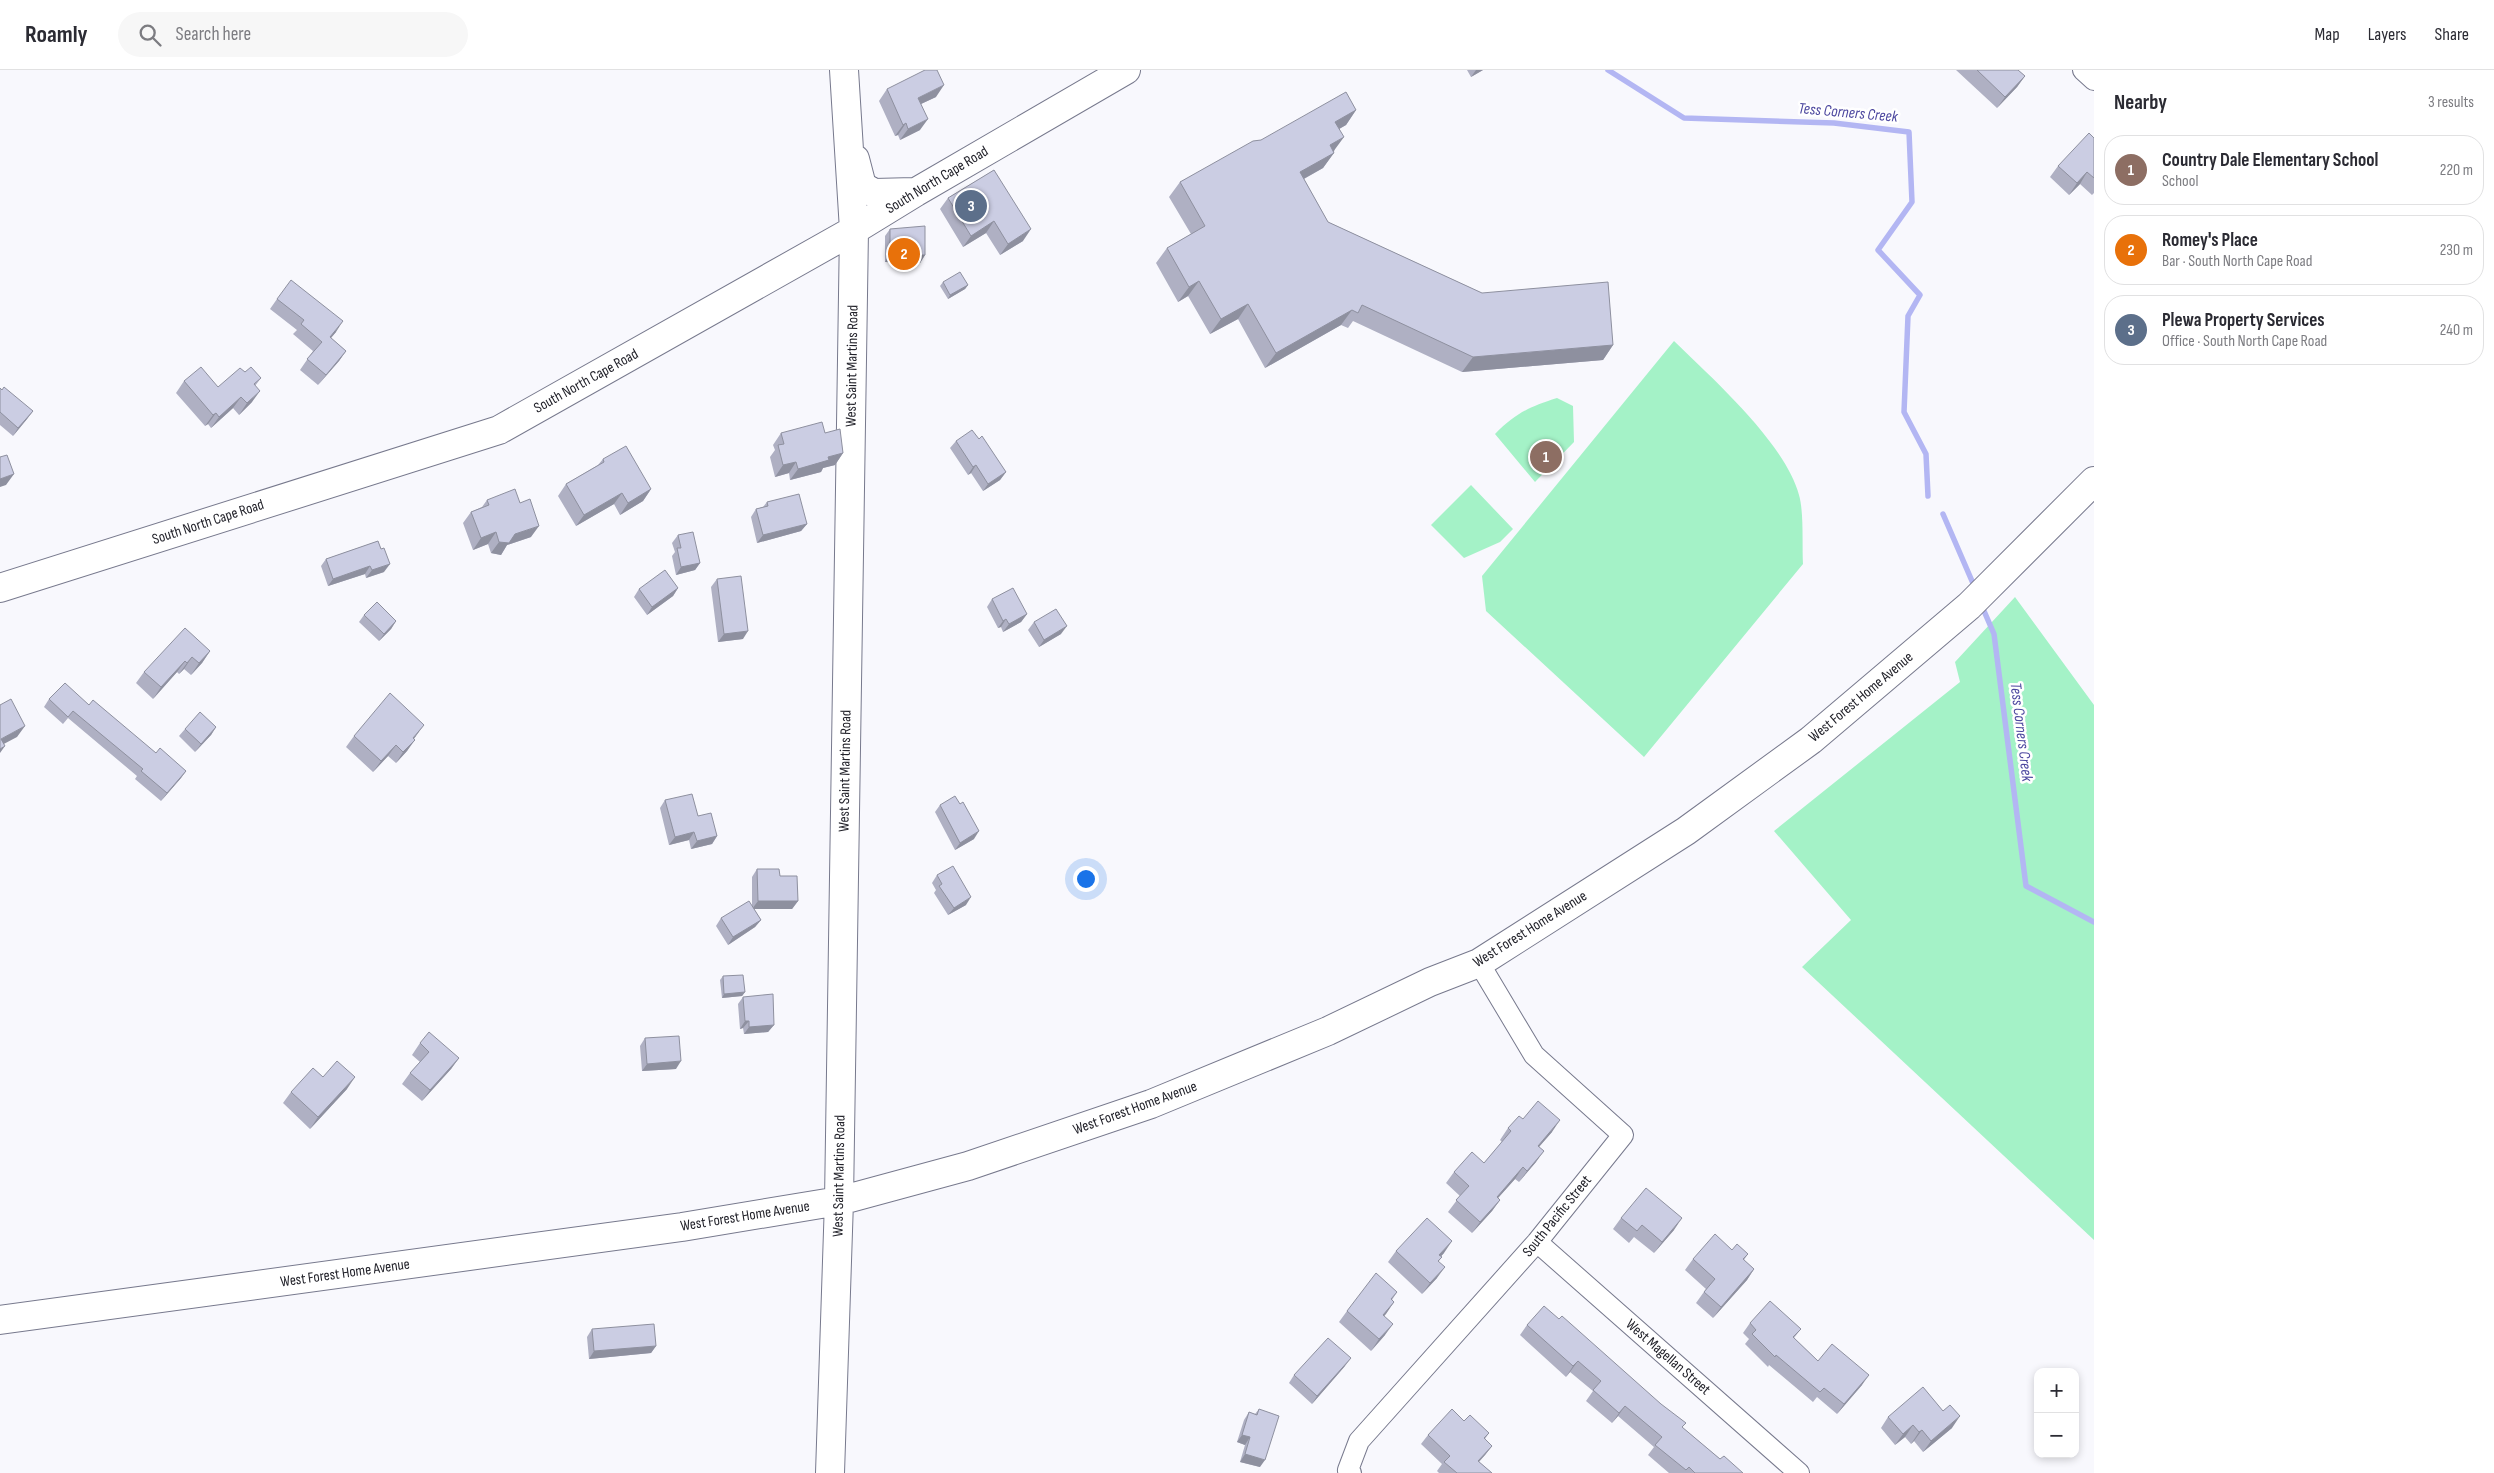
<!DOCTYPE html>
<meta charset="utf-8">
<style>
body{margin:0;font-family:"Sofia Sans Condensed",sans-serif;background:#f7f7f7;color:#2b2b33}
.controls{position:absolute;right:15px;bottom:15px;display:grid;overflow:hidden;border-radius:10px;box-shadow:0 2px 8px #0003}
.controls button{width:45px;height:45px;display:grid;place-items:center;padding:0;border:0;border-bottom:1px solid #e1e1e2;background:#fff;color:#2b2b33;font:25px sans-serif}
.you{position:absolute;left:1085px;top:808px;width:18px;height:18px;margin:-12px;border:4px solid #fff;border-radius:50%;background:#1a73e8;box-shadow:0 0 0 8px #1a73e833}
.badge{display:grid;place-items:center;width:32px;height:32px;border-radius:50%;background:#2563eb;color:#fff;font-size:16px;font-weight:700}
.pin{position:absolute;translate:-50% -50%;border:2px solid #fff;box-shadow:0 1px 5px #0006}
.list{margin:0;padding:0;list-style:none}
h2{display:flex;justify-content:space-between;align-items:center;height:65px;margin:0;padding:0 20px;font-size:21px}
h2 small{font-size:16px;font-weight:400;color:#7c7c81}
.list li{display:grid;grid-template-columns:32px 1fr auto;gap:15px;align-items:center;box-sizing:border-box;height:70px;margin:0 10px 10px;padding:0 10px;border:1px solid #e1e1e2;border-radius:20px}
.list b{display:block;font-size:19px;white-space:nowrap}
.list p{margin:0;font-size:16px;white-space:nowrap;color:#7c7c81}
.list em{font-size:16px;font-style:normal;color:#7c7c81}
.icon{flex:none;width:28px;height:28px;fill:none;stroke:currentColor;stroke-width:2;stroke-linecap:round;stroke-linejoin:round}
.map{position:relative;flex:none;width:2094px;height:1403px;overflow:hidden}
header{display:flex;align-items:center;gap:30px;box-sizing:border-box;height:70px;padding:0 25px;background:#fff;border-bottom:1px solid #e1e1e2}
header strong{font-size:24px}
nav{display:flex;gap:28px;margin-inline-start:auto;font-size:18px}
.search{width:350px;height:45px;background:#f7f7f7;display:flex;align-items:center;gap:12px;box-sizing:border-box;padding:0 18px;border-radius:28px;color:#7c7c81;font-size:19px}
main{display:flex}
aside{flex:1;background:#fff}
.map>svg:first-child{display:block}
.green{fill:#a4f2c7}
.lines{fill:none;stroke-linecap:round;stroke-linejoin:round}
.stream{stroke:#b3b6f3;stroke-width:5.5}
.street-casing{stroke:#77798d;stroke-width:22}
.secondary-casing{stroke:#77798d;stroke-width:30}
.street{stroke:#fff;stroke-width:20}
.secondary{stroke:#fff;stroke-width:28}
.wall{fill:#afb0c3}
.shaded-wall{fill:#8e909f}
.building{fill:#cbcde3;stroke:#8e909f}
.labels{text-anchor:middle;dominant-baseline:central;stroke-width:5;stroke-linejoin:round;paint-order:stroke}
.street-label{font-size:15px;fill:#22222a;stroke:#fff}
.water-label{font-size:16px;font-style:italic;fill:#4c479f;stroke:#fff}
</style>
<header>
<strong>Roamly</strong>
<div class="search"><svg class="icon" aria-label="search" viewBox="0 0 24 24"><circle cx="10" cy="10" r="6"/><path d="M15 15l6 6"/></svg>Search here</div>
<nav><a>Map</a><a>Layers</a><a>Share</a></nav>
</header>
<main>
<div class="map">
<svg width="2094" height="1403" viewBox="0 0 2094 1403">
<rect width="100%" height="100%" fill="#f8f8fd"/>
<path class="green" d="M1674,271C1713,309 1785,373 1799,425C1804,442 1802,475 1803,494L1644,687L1486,541L1482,506Z
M1557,328L1573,336L1574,372L1535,412L1495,364C1516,343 1529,337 1557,328Z
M1471,415L1513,459L1500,472L1464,488L1431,455Z
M2015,527L2094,635V1170L1802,897L1851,850L1774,761L1960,612L1955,592Z"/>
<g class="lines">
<path class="stream" d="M1608,0L1684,48L1834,53L1909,62L1912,132L1878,180L1920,225L1908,246L1904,342L1926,384L1928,426
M1943,444L1975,518
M1981,534L1994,564L2026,816L2094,852"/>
<defs>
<path id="street" d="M2083,0L2094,10
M1537,1172L1799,1403
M1351,1403L1348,1400L1359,1371L1537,1172L1623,1065L1534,985L1479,893"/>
<path id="secondary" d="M855,89L862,116L874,123L914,122
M0,518L499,360L854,160L916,122L1126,0
M0,1250L682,1157L839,1131L968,1096L1151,1034L1328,961L1430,912L1479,893L1686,761L1811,670L1969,536L2094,411
M830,1403L839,1131L854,160L844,0"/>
</defs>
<use href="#street" class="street-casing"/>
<use href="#secondary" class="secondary-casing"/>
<use href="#street" class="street"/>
<use href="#secondary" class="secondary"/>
</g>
<path class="wall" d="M1467,0H1483L1471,7Z
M1956,0H2018L2025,6L2017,17L1997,38Z
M887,19L936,27L921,34L920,60L900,70L898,65L895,66L879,31Z
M1356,40L1346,55L1339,59L1334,82L1323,98L1304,109L1328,152L1482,223L1613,275L1603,290L1462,302L1353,251L1348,258L1341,255L1265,298L1238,249L1210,264L1188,226L1178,232L1156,193L1167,178L1191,164L1169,127L1180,112L1261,70Z
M2094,68V123L2092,125L2080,114L2069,125L2050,107L2058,96Z
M994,100L1023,171L1000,185L986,163L963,177L940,139L948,128Z
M890,159L925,185L920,193L885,192V166Z
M943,212L968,215L965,219L948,229L940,216Z
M277,229L336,262L331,268L346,281L339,291L318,315L300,300L313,281L293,264L297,260L270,239Z
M245,302L261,308L255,316L252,332L239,345L233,338L211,358L208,354L205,356L176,323L184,311L218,317Z
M0,318L33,341L27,349L13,366L0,355Z
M781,363H825L843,383L835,395L823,398L821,402L790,410L789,403L775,407L770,387L775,380L773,375Z
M979,369L1006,402L1000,410L983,421L971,403L968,405L950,378L956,371Z
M603,389L651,419L643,431L620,445L614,434L576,456L558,426L566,414L598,395Z
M487,430L531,467L507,475L501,485L491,483L488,474L473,480L463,453L471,442L482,437Z
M767,432L807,454L801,461L757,473L751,447L756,439L763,437Z
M678,465L700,493L695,500L676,505L672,486L675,482L672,473Z
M378,471L384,502L366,508L365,504L328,516L321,496L326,489Z
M717,509L743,569L718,572L711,517Z
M678,518L673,526L647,545L634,527L639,519Z
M992,529L1027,544L1021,552L1003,562L1001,557L998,558L987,537Z
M364,545L396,551L391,559L379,571L359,552Z
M1034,552L1061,564L1039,577L1028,560Z
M210,581L202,593L191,605L184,599L179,604L177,602L153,629L136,613L144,602Z
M49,629L89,635L156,683L186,701L181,708L161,731L135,709L137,706L68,648L63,654L44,637Z
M216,657L211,665L195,682L179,666L185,659Z
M354,666H416L414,669L407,681L396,693L388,686L373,702L346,677Z
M665,730L698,746L717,766L712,774L691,779L689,770L669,775L660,738Z
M940,735L974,769L955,780L935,742Z
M757,799L780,806L798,831L792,839H754L761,850L755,857L728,875L716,856L721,848L752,836V807Z
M937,805L966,835L948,845L934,823L936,820L932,813Z
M723,906L745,922L742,926L722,928L720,910Z
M743,927L774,955L768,962L744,964L743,958L740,959L738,934Z
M645,968L676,999L642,1001L640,976Z
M420,973L459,988L451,999L422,1031L402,1014L410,1003L420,992L412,985Z
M323,1007L347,1019L310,1059L283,1033L291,1022Z
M1523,1049L1552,1062L1539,1077L1536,1092L1519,1112L1515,1109L1498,1128L1500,1130L1492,1141L1472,1163L1448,1142L1460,1126L1446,1113L1454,1102L1484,1093L1502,1072L1500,1070L1508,1058Z
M1621,1148L1674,1160L1654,1183L1634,1167L1629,1173L1613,1159Z
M1732,1180L1748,1184L1744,1190L1754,1199L1747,1210L1713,1248L1696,1233L1706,1219L1685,1200L1693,1189Z
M1396,1181L1444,1183L1441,1186L1442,1187L1439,1191L1437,1208L1422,1224L1388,1192Z
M1397,1222L1392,1230L1394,1232L1384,1246L1385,1265L1371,1281L1339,1252L1347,1241Z
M1750,1253L1801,1259L1794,1268L1818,1291L1862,1315L1837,1344L1817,1327L1813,1332L1769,1295L1768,1297L1745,1274L1749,1269L1743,1263Z
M1527,1255L1683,1358L1720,1389L1743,1403H1669L1648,1385L1654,1377L1618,1346L1612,1353L1586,1331L1593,1321L1570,1302L1566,1307L1520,1265Z
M592,1259L656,1276L651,1283L589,1289L587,1267Z
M1345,1296L1312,1334L1289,1313L1294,1305Z
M1259,1339L1260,1397L1240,1392L1245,1375L1237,1372L1244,1350L1249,1342L1255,1344Z
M1888,1347L1952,1358L1923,1382L1914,1371L1911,1374L1905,1367L1895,1375L1881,1358Z
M1464,1351L1489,1363L1485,1369L1492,1376L1485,1385L1479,1392L1492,1403H1439L1437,1401L1442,1394L1421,1374L1428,1365Z"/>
<path class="shaded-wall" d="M1476,0H1483L1471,7Z
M2025,6L2017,17L1997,38L2005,27Z
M944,15L936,27L910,39L918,28Z
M1356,40L1346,55L1325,67L1335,52Z
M928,49L920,60L900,70L908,59Z
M906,53L898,65L895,66L903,55Z
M1344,67L1333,82L1330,75Z
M1334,83L1323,98L1289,117L1300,102Z
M2087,102L2080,114L2069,125L2077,113Z
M994,151L986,163L963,177L971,166Z
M1031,159L1023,171L1000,185L1008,174Z
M890,185H925L920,193L885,192Z
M1199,211L1188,226L1178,232L1189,217Z
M968,215L965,219L948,229L950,225Z
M1248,234L1238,249L1210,264L1221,249Z
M1352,240L1341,255L1265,298L1276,283Z
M343,251L336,262L323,277L330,267Z
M1613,275L1603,290L1462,302L1473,287Z
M346,281L339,291L318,315L326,305Z
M260,321L252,332L239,345L247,333Z
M241,327L233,338L211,358L219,347Z
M33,341L27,349L13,366L18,358Z
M216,343L208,354L205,356L213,345Z
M843,383L835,395L823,398L821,402L790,410L798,399L828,387Z
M796,392L789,403L775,407L783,395Z
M976,395L971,403L968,405L973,397Z
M1006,402L1000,410L983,421L988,414Z
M14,404L6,415L0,417V409Z
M651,419L643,431L620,445L628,433Z
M622,423L614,434L576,456L584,445Z
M807,454L801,461L757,473L763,465Z
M539,456L531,467L507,475L501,485L491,483L499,472L515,464Z
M496,462L488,474L473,480L481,468Z
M700,493L695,500L676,505L681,497Z
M390,494L384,502L366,508L372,500Z
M370,496L365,504L328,516L333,509Z
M678,518L673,526L647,545L652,537Z
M1027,544L1021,552L1003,562L1009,554Z
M1006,549L1001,557L998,558L1003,551Z
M396,551L391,559L379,571L384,564Z
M1067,556L1061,564L1039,577L1044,570Z
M748,561L743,569L718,572L724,564Z
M210,581L202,593L191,605L199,593Z
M192,587L184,599L179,604L187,593Z
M185,591L177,602L153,629L161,617Z
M424,655L416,666L405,679L413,668Z
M25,656L17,667L0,676L1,669Z
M216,657L211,665L195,682L201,674Z
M415,670L407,681L396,693L403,682Z
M396,675L388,686L373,702L381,691Z
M5,676L0,683V679Z
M186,701L181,708L161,731L167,723Z
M979,761L974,769L955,780L960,773Z
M694,762L689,770L669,775L675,767Z
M717,766L712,774L691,779L697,771Z
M971,827L966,835L948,845L954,838Z
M758,831H798L792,839H752Z
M761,850L755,857L728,875L733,867Z
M745,922L742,926L722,928L724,924Z
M745,951H749L743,958L740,959Z
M774,955L768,962L744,964L749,957Z
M459,988L451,999L422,1031L430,1020Z
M681,991L676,999L642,1001L647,994Z
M355,1007L347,1019L310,1059L318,1047Z
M1560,1050L1552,1062L1530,1087L1538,1076Z
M1544,1081L1536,1092L1519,1112L1527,1101Z
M1523,1097L1515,1109L1489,1138L1497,1127Z
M1500,1130L1492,1141L1472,1163L1480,1152Z
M1682,1148L1674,1160L1654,1183L1662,1172Z
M1452,1171L1444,1183L1432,1196L1439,1185Z
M1445,1197L1437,1208L1422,1224L1430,1213Z
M1754,1199L1747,1210L1713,1248L1721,1237Z
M1394,1232L1386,1244L1375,1256L1383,1245Z
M1393,1254L1385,1265L1371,1281L1379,1269Z
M656,1276L651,1283L589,1289L594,1281Z
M1351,1288L1345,1296L1312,1334L1317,1326Z
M1578,1291L1570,1302L1566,1307L1573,1296Z
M1869,1305L1862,1315L1837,1344L1844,1334Z
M1625,1336L1618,1346L1612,1353L1619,1343Z
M1960,1346L1952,1358L1923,1382L1931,1371Z
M1913,1355L1905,1367L1895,1375L1903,1364Z
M1922,1360L1914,1371L1911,1374L1919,1362Z
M1242,1365L1250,1367L1245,1375L1237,1372Z
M1492,1376L1485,1385L1471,1400L1478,1391Z
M1245,1384L1265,1390L1260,1397L1240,1392Z"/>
<path class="building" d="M925,0H937L944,15L918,28L928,49L908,59L906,53L903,55L887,19Z
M1977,0H2018L2025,6L2005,27Z
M1346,22L1356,40L1335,52L1344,67L1330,75L1334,83L1300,102L1328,152L1482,223L1608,212L1613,275L1473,287L1362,235L1358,243L1352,240L1276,283L1248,234L1221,249L1199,211L1189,217L1167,178L1205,156L1180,112L1253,71L1261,70Z
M2089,63L2094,68V108L2087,102L2077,113L2058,96Z
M994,100L1031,159L1008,174L994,151L971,166L948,128Z
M925,156V185H890V159Z
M960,202L968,215L950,225L943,212Z
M291,210L343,251L330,267L346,281L326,305L307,289L322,272L301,254L304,250L277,229Z
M201,297L218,317L240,298L245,302L251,297L261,308L254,314L260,321L247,333L241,327L219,347L216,343L213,345L184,311Z
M4,317L33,341L18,358L0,342V318L2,320Z
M822,352L825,363L840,359L843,383L828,387L829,390L798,399L796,392L783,395L778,375L784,374L781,363Z
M972,360L979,369L982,366L1006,402L988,414L976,395L973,397L956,371Z
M626,376L651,419L628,433L622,423L584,445L566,414L604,392L603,389Z
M7,385L14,404L0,409V387Z
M515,419L520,433L530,429L539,456L515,464L509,473L499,472L496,462L481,468L471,442L489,435L487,430Z
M799,424L807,454L763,465L756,439L768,436L767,432Z
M693,462L700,493L681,497L677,478H681L678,465Z
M378,471L381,479L384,478L390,494L372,500L370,496L333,509L326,489Z
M665,500L678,518L652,537L639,519Z
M741,506L748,561L724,564L717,509Z
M1013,518L1027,544L1009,554L1006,549L1003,551L992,529Z
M377,532L396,551L384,564L364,545Z
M1056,539L1067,556L1044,570L1034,552Z
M185,558L210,581L199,593L192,587L187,593L185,591L161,617L144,602Z
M65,613L89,635L93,630L156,683L160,678L186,701L167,723L141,701L143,699L73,641L68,647L49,629Z
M390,623L424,655L413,668L415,670L403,682L396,675L381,691L354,666Z
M11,629L25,656L1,669L5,676L0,679V635Z
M200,642L216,657L201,674L185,659Z
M692,724L698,746L711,743L717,766L697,771L694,762L675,767L665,730Z
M955,726L960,734L963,732L979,761L960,773L940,735Z
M953,796L971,827L954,838L939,816L942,814L937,805Z
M757,799H779L780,806H797L798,831H758Z
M749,831L761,850L733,867L721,848Z
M743,905L745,922L724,924L723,906Z
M773,924L774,955L749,957V951H745L743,927Z
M429,962L459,988L430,1020L410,1003L429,982L420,973Z
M679,966L681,991L647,994L645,968Z
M337,991L355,1007L318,1047L291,1022L313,998L323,1007Z
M1538,1031L1560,1050L1538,1076L1544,1081L1527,1101L1523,1097L1497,1127L1500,1130L1480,1152L1456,1130L1469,1116L1454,1102L1472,1082L1484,1093L1511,1061L1508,1058L1519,1046L1523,1049Z
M1646,1118L1682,1148L1662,1172L1642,1155L1637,1161L1621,1148Z
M1427,1148L1452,1171L1439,1185L1442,1187L1438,1191L1445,1197L1430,1213L1396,1181Z
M1715,1164L1732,1180L1737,1174L1748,1184L1743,1189L1754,1199L1721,1237L1704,1222L1715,1209L1693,1189Z
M1376,1203L1397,1222L1391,1229L1394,1232L1383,1245L1393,1254L1379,1269L1347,1241Z
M1770,1231L1801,1259L1793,1267L1818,1291L1832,1274L1869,1305L1844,1334L1824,1318L1820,1322L1776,1285L1775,1287L1752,1264L1756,1260L1750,1253Z
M1544,1236L1559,1249L1562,1246L1661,1334L1686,1353L1682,1357L1720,1389L1724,1386L1743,1403H1695L1689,1397L1686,1400L1655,1375L1662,1367L1625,1336L1619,1343L1593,1320L1601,1311L1578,1291L1573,1296L1527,1255Z
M654,1254L656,1276L594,1281L592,1259Z
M1328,1268L1351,1288L1317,1326L1294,1305Z
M1923,1317L1943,1341L1950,1335L1960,1346L1931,1371L1922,1360L1919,1362L1913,1355L1903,1364L1888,1347Z
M1259,1339L1279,1346L1265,1390L1245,1384L1250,1367L1242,1365L1249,1342L1257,1345Z
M1452,1339L1464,1351L1470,1345L1489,1363L1484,1368L1492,1376L1478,1391L1492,1403H1457L1444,1392L1450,1386L1428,1365Z"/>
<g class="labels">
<g class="street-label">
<text transform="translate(937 110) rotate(-31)">South North Cape Road</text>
<text transform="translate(852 296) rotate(-89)">West Saint Martins Road</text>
<text transform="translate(586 311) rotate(-29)">South North Cape Road</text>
<text transform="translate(208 452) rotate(-18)">South North Cape Road</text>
<text transform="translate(1861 627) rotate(-40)">West Forest Home Avenue</text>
<text transform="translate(845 701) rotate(-89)">West Saint Martins Road</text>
<text transform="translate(1530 859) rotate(-32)">West Forest Home Avenue</text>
<text transform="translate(1135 1038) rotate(-20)">West Forest Home Avenue</text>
<text transform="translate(839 1106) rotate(-89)">West Saint Martins Road</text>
<text transform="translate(745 1146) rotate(-9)">West Forest Home Avenue</text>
<text transform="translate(1557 1146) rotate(-51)">South Pacific Street</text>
<text transform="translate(345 1203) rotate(-8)">West Forest Home Avenue</text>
<text transform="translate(1668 1287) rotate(41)">West Magellan Street</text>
</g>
<g class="water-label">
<text transform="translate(1848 43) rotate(5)">Tess Corners Creek</text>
<text transform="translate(2021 662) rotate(83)">Tess Corners Creek</text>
</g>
</g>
</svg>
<div class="controls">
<button>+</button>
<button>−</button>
</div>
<div class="you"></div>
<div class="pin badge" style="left:1546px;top:387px;background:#8d6e63">1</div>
<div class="pin badge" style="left:904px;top:184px;background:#e8710a">2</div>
<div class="pin badge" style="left:971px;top:136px;background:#5c6f8a">3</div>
</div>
<aside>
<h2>Nearby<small>3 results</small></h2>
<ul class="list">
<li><span class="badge" style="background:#8d6e63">1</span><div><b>Country Dale Elementary School</b><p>School</p></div><em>220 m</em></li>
<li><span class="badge" style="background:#e8710a">2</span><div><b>Romey's Place</b><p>Bar · South North Cape Road</p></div><em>230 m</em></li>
<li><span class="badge" style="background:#5c6f8a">3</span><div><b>Plewa Property Services</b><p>Office · South North Cape Road</p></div><em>240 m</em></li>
</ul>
</aside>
</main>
